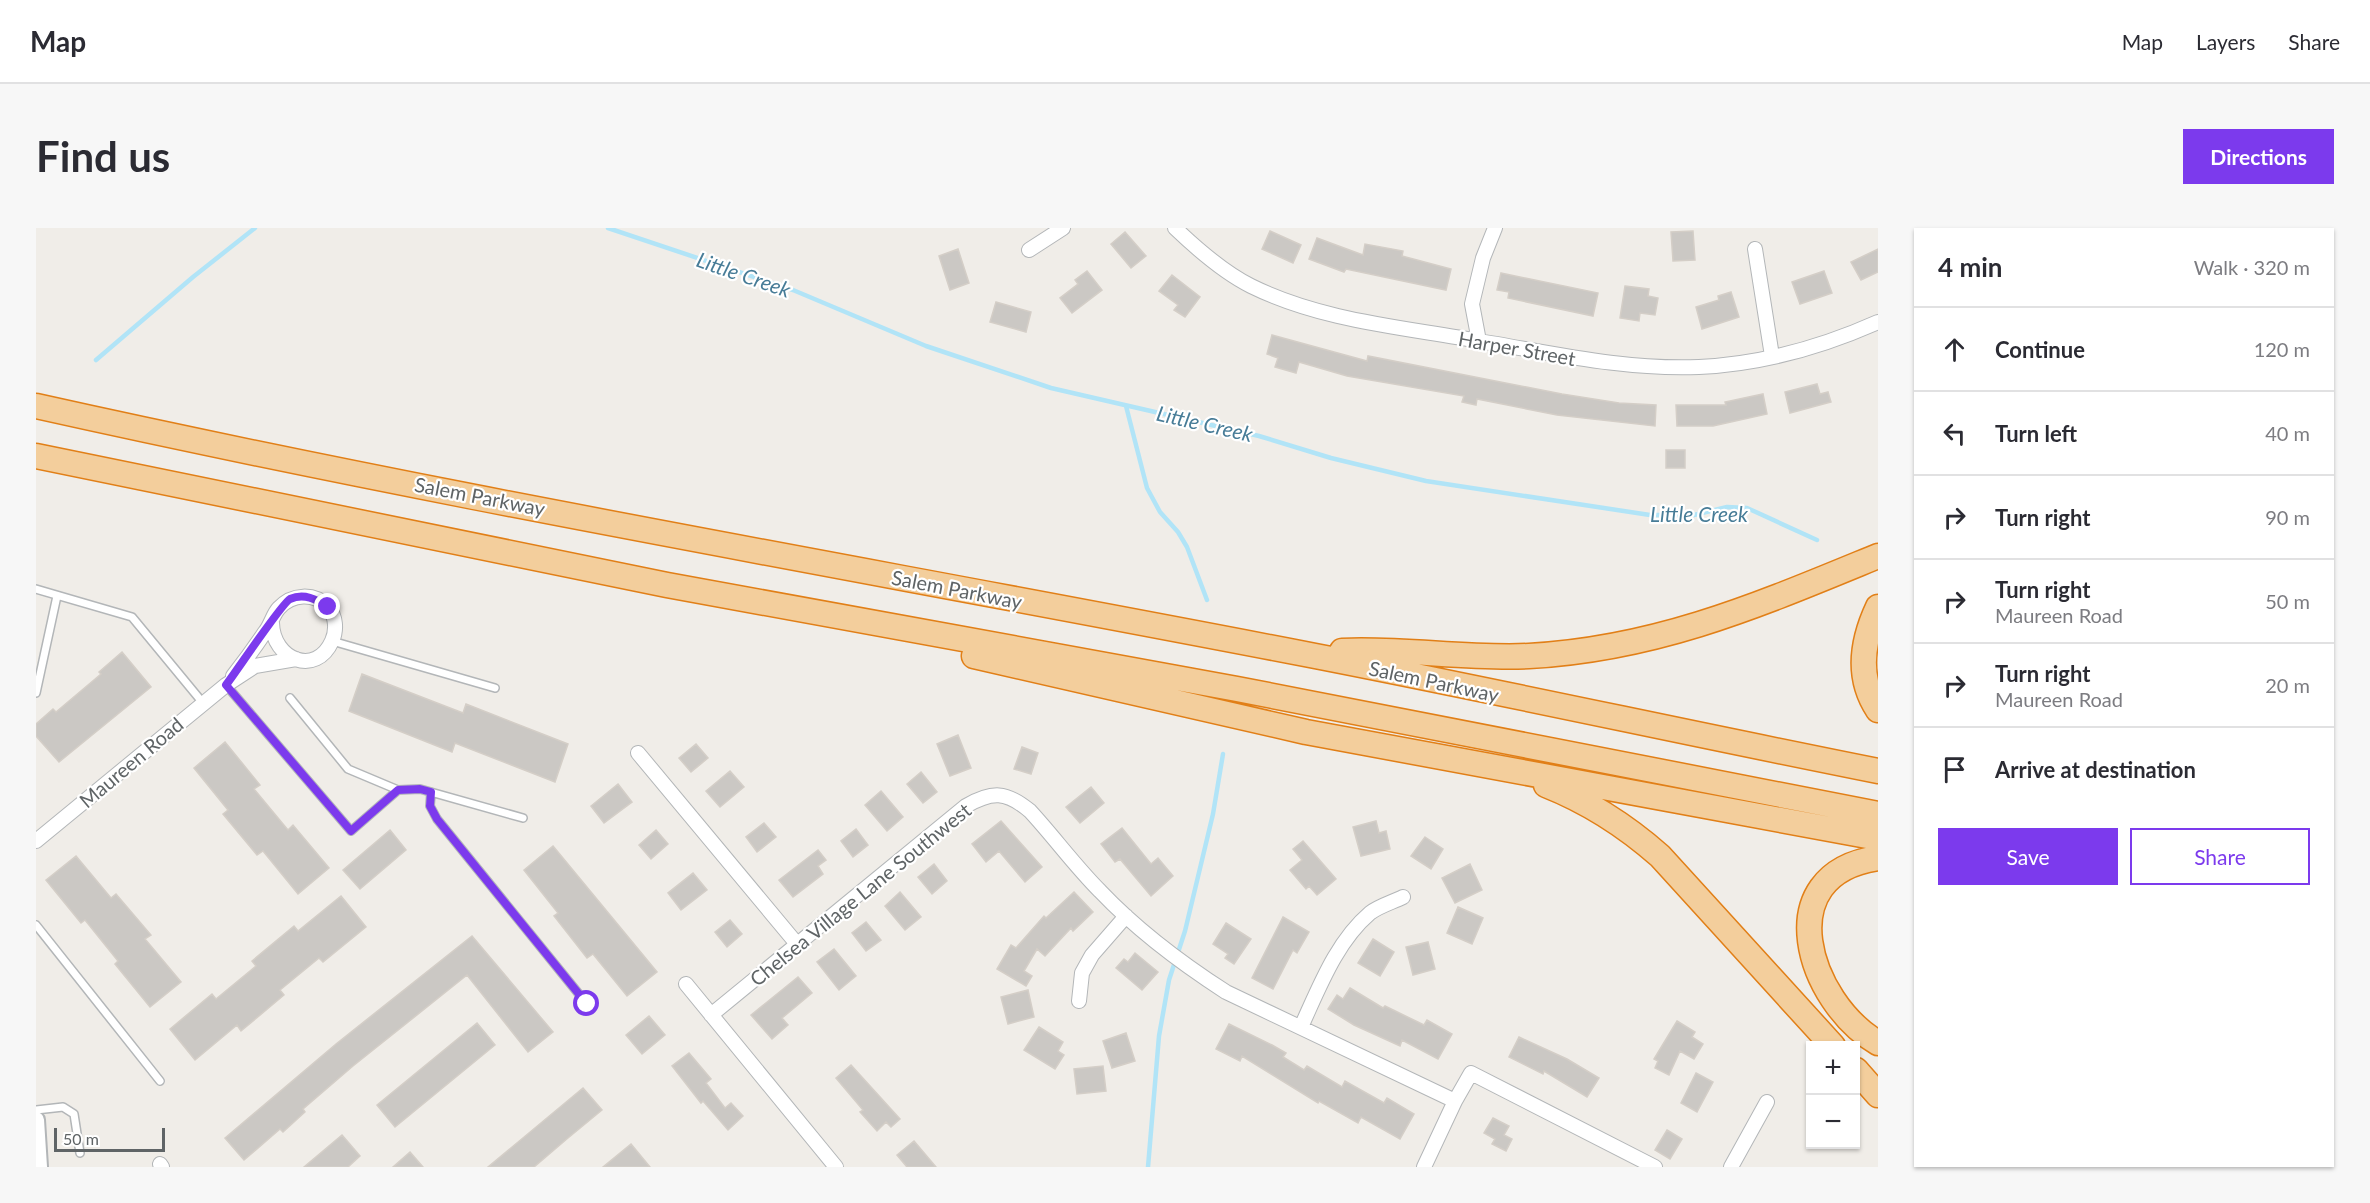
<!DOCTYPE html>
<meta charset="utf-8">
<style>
body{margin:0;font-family:Lato,sans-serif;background:#f7f7f7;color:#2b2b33}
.controls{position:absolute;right:18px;bottom:18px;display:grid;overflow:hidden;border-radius:0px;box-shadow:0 2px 4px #0004}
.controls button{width:54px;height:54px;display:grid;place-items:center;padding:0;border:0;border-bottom:2px solid #e1e1e2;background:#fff;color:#2b2b33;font:30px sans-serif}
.scale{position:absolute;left:18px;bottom:15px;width:111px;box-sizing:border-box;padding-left:6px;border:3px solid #5f6466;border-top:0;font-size:16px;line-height:21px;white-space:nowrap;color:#5f6466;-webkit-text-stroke:4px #fff;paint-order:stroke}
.stop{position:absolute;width:18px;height:18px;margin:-14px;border:4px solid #7c3aed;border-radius:50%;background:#fff}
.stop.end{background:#7c3aed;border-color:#fff;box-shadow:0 2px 6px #0008}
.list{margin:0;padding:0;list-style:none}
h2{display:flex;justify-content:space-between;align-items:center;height:78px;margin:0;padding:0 24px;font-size:26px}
h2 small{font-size:20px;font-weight:400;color:#7c7c81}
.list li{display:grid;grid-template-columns:39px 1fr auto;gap:18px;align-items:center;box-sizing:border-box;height:84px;padding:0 24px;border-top:2px solid #e1e1e2}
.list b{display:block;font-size:22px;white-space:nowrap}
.list p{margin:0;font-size:20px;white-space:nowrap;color:#7c7c81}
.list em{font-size:20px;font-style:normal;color:#7c7c81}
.actions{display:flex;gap:12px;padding:18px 24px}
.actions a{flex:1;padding:14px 0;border:2px solid #7c3aed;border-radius:0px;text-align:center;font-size:21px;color:#7c3aed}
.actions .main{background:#7c3aed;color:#fff}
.icon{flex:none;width:33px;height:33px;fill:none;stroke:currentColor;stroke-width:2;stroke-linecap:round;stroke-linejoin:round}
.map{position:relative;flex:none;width:1842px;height:939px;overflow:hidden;border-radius:0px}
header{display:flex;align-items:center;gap:36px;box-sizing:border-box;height:84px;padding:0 30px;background:#fff;border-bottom:2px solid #e1e1e2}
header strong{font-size:28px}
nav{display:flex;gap:33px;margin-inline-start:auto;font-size:21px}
.intro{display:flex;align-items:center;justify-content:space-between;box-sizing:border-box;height:144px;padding:0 36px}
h1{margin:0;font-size:42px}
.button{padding:15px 27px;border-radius:0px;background:#7c3aed;color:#fff;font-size:21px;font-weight:700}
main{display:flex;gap:36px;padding:0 36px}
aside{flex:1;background:#fff;border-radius:0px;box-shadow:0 2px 4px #0004}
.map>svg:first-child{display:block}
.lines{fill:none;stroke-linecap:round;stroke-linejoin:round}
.stream{stroke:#b1e4f7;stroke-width:4.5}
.building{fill:#cbc8c4;stroke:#d4cec7;stroke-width:1.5}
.service-casing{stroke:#b3b6b8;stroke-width:10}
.minor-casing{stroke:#b3b6b8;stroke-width:16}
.tertiary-casing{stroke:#b3b6b8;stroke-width:20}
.motorway-casing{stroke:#e17f17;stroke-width:27}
.service{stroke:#fff;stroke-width:7}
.minor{stroke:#fff;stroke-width:14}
.tertiary{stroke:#fff;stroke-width:16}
.motorway{stroke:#f3ce9c;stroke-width:24}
.route{stroke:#7c3aed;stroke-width:8}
.labels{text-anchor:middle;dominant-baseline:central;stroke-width:4.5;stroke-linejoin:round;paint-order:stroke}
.street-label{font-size:20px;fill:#5f6466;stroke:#fff}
.water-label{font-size:21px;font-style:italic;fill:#477c97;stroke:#fff}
</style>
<header>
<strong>Map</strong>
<nav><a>Map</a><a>Layers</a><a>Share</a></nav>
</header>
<div class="intro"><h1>Find us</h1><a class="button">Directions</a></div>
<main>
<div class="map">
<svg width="1842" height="939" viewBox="0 0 1842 939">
<rect width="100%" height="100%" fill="#f0ede8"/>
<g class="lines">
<path class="stream" d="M572,0L757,62L890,118L1015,160L1223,208L1295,230L1390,253L1614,287H1658L1691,279L1711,280L1781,312
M60,132L157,49L219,0
M1090,178L1111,260L1124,284L1142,304L1151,319L1171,372
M1112,939L1123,808L1133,752L1149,703L1177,586L1187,526"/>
</g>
<path class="building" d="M1234,3L1265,17L1257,35L1226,21Z
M1657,3L1659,32L1637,33L1635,4Z
M1089,4L1110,28L1095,40L1075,16Z
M1281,10L1327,27L1329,16L1367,23L1366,28L1415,41L1410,62L1310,41L1308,44L1273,31Z
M922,21L933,55L914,62L903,28Z
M1842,21V44L1825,52L1815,34Z
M1051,43L1066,62L1036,85L1024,70L1042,56L1039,52Z
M1788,43L1796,65L1764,76L1756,54Z
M1465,45L1562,65L1557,88L1472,70L1473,64L1461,62Z
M1136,47L1164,69L1149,89L1138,82L1142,77L1123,63Z
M1589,58L1613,61L1612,68L1622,70L1619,87L1604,85L1603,93L1584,90Z
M1695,64L1703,89L1666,101L1660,79L1683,72L1682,68Z
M960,74L995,84L990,104L954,94Z
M1236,107L1331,133L1332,128L1526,166L1583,175L1620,177L1619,198L1521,187L1441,171L1440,177L1426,174L1428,168L1311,148L1263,134L1260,145L1239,139L1242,130L1231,126Z
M1781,156L1784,166L1792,164L1795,174L1754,185L1749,164Z
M1727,166L1731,186L1677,198H1641L1640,177H1690L1689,174Z
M1630,222H1649V240H1630Z
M86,424L115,459L23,534L0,508V496L17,481L20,484L65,446L63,444Z
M326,446L427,485L430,476L532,516L519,554L419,515L416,524L313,483Z
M922,507L935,540L914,548L901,516Z
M189,514L224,557L218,561L252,602L257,597L293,640L262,666L227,623L221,627L187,586L192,582L158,540Z
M660,516L672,530L655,544L643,530Z
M986,519L1002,525L995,546L978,541Z
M694,543L708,559L684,579L670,563Z
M885,544L901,564L887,575L871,556Z
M582,556L596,574L568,595L555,578Z
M1055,559L1068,575L1044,595L1030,579Z
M845,563L867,589L851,603L829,577Z
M965,593L1006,639L989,654L963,623L950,634L936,616Z
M1340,593L1343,605L1350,603L1354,621L1325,628L1317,599Z
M728,595L740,609L721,624L710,609Z
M1086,600L1115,636L1122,630L1137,648L1115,668L1084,631L1079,634L1065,616Z
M820,601L832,617L817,629L805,613Z
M354,602L370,622L324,661L307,642Z
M620,602L632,616L615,631L603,617Z
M1389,609L1407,621L1395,641L1375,628Z
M1267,613L1300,651L1281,667L1273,658L1270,661L1254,642L1266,632L1257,621Z
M517,618L621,744L591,768L557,726L551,730L518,688L522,685L488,642Z
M782,622L790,632L782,638L787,646L757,669L743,652Z
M40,628L75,670L80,666L115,707L109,711L145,754L114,779L79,736L82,733L49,692L45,695L10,652Z
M898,636L911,653L896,666L882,649Z
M1434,636L1446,662L1419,675L1406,650Z
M657,645L671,662L645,682L632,665Z
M864,664L885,689L869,702L849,678Z
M1038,664L1057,684L1037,703L1035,700L1009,728L1001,721L988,743L996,748L990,758L961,741L975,717L980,720L1008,688L1010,690Z
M305,668L330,699L287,734L283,730L244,762L248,767L205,803L201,797L159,832L134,801L176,766L180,771L220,738L216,733L258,698L262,703Z
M1422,679L1447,690L1436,716L1411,705Z
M1247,689L1273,704L1261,725L1257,722L1237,761L1216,750Z
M694,692L706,706L691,719L679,704Z
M830,694L845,712L830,723L816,705Z
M1190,695L1215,711L1198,736L1189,730L1192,726L1177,716Z
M436,708L517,804L492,824L431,747L317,838L267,881L269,884L247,904L244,901L208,932L189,910L300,816Z
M1337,711L1358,724L1344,748L1322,735Z
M1392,714L1399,741L1377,747L1370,719Z
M798,721L820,748L803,762L781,734Z
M1099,725L1122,744L1106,762L1080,740L1088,731L1092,734Z
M762,749L776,765L746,790L752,797L736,811L715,787Z
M1314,760L1347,780L1349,778L1388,797L1391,792L1416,806L1402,831L1366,812L1364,818L1318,797L1292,781L1301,767L1307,771Z
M992,762L998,789L972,796L965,769Z
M613,788L629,807L606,826L590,807Z
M1641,793L1659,804L1656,809L1667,816L1658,831L1644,823L1633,847L1619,840L1622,833L1618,831Z
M441,795L459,817L359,899L341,877Z
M1193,796L1236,817L1250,825L1247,829L1268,842L1271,838L1306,859L1309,853L1348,875L1351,870L1378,886L1364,911L1325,889L1322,895L1283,873L1282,875L1206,828L1204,833L1180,821Z
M1003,799L1027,814L1022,823L1028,827L1019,841L988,822Z
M1090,805L1099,833L1076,840L1067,813Z
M1483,809L1531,831L1563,850L1551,869L1508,843L1507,846L1473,829Z
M653,825L675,851L670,855L689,880L695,875L707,888L692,902L667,873L665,875L636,838Z
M815,837L864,891L855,899L850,894L841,903L824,884L827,882L800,850Z
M1067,838L1070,863L1041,866L1038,841Z
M1660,845L1677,854L1661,884L1645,875Z
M547,860L566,882L532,910L498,939H452Z
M1457,890L1473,898L1468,907L1476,911L1470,923L1456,916L1459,911L1448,905Z
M1631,902L1646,911L1634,931L1619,922Z
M306,907L324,928L312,939H268Z
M878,913L900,939H871L861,927Z
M595,916L614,939H567Z
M374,924L387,939H357Z"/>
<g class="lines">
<defs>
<path id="service" d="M0,361L96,389L167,475
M296,413L459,460
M190,457L315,603L362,562L384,561L487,590
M0,465L21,368
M254,470L312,541L362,562
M395,564L394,578L401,591L551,776
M0,697L124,853
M0,882L27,879L38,886L44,925"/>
<path id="minor" d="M1139,0C1162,22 1187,44 1215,58C1286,93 1366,99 1443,113C1516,125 1588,142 1663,139C1725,136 1786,119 1842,94
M1719,21L1736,128
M993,22L1027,0
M1443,113L1436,76L1447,30L1459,0
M197,448C208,434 219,419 229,404C235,397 237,386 243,380C256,366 278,364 292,379C300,388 301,402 296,413C280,449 237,432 236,395
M602,525L761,716
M0,613L190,457L219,438L260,431
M650,756L800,939
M1043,773L1046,745L1056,727L1090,688
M675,787L930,578C956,563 970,563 994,583C1018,609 1039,638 1064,663C1101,702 1145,735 1190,764L1419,873
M1265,799C1283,760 1300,714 1334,685C1343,678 1357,674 1367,669
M124,936L126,939
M1388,939L1419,873L1435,845L1619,939
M1695,939L1731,874"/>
<path id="tertiary" d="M0,892L3,939"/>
<path id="motorway" d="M0,178C421,272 846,344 1269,426C1460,463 1651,505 1842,543
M0,228L631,357L1201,461L1842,586
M1842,379C1826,413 1820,449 1842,482
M1306,423C1368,420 1430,431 1493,428C1622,421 1725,376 1842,328
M938,428L1270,504L1842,610
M1510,557C1553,574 1590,598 1624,628L1797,818
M1842,630C1731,646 1772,774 1842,815
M1820,842L1842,867"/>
</defs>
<use href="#service" class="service-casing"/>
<use href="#minor" class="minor-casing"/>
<use href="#tertiary" class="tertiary-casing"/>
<use href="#motorway" class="motorway-casing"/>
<use href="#service" class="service"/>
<use href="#minor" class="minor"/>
<use href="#tertiary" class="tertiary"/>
<use href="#motorway" class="motorway"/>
</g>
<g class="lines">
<path class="route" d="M292,379C280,371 268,365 254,371C246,375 200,444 190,457L315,603L362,562L384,561L395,564L394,578L401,591L551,776"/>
</g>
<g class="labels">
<g class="street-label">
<text transform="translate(1481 120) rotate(10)">Harper Street</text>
<text transform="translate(444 268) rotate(11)">Salem Parkway</text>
<text transform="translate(921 361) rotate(11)">Salem Parkway</text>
<text transform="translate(1398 453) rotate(12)">Salem Parkway</text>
<text transform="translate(95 534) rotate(-40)">Maureen Road</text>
<text transform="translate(824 666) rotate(-39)">Chelsea Village Lane Southwest</text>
</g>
<g class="water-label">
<text transform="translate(708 46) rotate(19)">Little Creek</text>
<text transform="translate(1169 195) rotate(13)">Little Creek</text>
<text x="1663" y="285">Little Creek</text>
</g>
</g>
</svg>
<div class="controls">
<button>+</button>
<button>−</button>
</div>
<div class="scale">50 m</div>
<div class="stop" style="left:551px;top:776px"></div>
<div class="stop end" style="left:292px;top:379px"></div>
</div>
<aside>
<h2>4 min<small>Walk · 320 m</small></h2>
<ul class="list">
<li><svg class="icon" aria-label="ahead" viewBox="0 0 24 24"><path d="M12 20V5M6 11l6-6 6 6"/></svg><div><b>Continue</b></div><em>120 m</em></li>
<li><svg class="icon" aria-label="left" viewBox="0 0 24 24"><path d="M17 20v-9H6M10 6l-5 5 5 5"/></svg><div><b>Turn left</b></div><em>40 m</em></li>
<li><svg class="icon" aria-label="right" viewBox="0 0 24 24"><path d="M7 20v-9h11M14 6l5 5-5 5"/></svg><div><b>Turn right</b></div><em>90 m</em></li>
<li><svg class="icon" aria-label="right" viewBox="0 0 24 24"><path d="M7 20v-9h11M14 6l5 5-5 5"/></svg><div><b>Turn right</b><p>Maureen Road</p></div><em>50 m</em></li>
<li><svg class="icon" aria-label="right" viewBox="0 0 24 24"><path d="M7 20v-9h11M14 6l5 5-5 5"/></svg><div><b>Turn right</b><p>Maureen Road</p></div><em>20 m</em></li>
<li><svg class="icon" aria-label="arrive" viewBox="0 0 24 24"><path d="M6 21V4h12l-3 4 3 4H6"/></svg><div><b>Arrive at destination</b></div></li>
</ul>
<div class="actions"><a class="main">Save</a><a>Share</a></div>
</aside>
</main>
